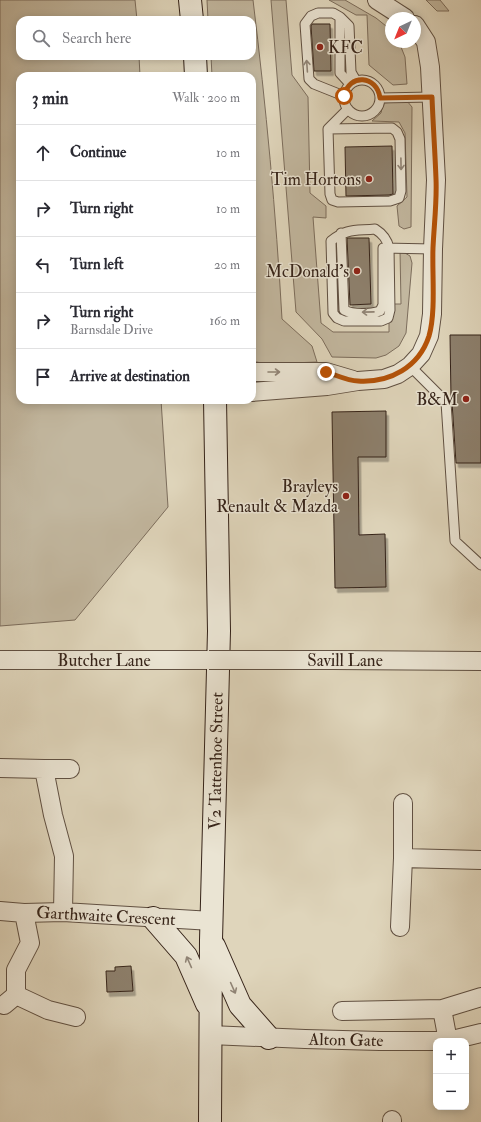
<!DOCTYPE html>
<meta charset="utf-8">
<style>
body{margin:0;font-family:"IM FELL Double Pica",serif;background:#f7f7f7;color:#2b2b33}
.controls{position:absolute;right:12px;bottom:12px;display:grid;overflow:hidden;border-radius:8px;box-shadow:0 2px 10px #0003}
.controls button{width:36px;height:36px;display:grid;place-items:center;padding:0;border:0;border-bottom:1px solid #e1e1e2;background:#fff;color:#2b2b33;font:20px sans-serif}
.compass{position:absolute;left:385px;top:12px;width:36px;height:36px;border-radius:50%;background:#fff;box-shadow:0 2px 10px #0003;rotate:223deg}
.stop{position:absolute;width:12px;height:12px;margin:-9px;border:3px solid #b45309;border-radius:50%;background:#fff}
.stop.end{background:#b45309;border-color:#fff;box-shadow:0 1px 4px #0008}
.list{margin:0;padding:0;list-style:none}
h2{display:flex;justify-content:space-between;align-items:center;height:52px;margin:0;padding:0 16px;font-size:17px}
h2 small{font-size:13px;font-weight:400;color:#7c7c81}
.list li{display:grid;grid-template-columns:26px 1fr auto;gap:12px;align-items:center;box-sizing:border-box;height:56px;padding:0 16px;border-top:1px solid #e1e1e2}
.list b{display:block;font-size:15px;white-space:nowrap}
.list p{margin:0;font-size:13px;white-space:nowrap;color:#7c7c81}
.list em{font-size:13px;font-style:normal;color:#7c7c81}
.icon{flex:none;width:22px;height:22px;fill:none;stroke:currentColor;stroke-width:2;stroke-linecap:round;stroke-linejoin:round}
.map{position:relative;flex:none;width:481px;height:1122px;overflow:hidden}
.search{position:absolute;background:#fff;box-shadow:0 2px 10px #0003;left:16px;top:16px;width:240px;height:44px;display:flex;align-items:center;gap:10px;box-sizing:border-box;padding:0 14px;border-radius:12px;color:#7c7c81;font-size:15px}
.panel{position:absolute;background:#fff;box-shadow:0 2px 10px #0003;left:16px;top:72px;width:240px;height:332px;border-radius:12px}
.map>svg:first-child{display:block}
.green{fill:#c2b79f;stroke:#7c6d5c}
.building{fill:#8d806d;stroke:#352319;filter:url(#shadow)}
.lines{fill:none;stroke-linecap:round;stroke-linejoin:round}
.lane-casing{stroke:#605042;stroke-width:11}
.street-casing{stroke:#605042;stroke-width:20}
.secondary-casing{stroke:#352319;stroke-width:24}
.lane{stroke:#eae4d3;stroke-width:9}
.street{stroke:#eae4d3;stroke-width:18}
.secondary{stroke:#eae4d3;stroke-width:22}
.street-bridge-casing{stroke:#605042;stroke-width:20;stroke-linecap:butt}
.street-bridge{stroke:#eae4d3;stroke-width:18}
.oneway{stroke:#908476}
.route{stroke:#b45309;stroke-width:5}
.poi-dot{fill:#8f2418;stroke:#eae4d3;stroke-width:1.5}
.labels{text-anchor:middle;dominant-baseline:central;stroke-width:3;stroke-linejoin:round;paint-order:stroke}
.poi-label{font-size:17px;fill:#352319;stroke:#eae4d3;text-anchor:end}
.street-label{font-size:17px;fill:#352319;stroke:#eae4d3}
</style>
<div class="map">
<svg width="481" height="1122" viewBox="0 0 481 1122">
<defs>
<filter id="shadow"><feDropShadow dx="2.5" dy="4.5" stdDeviation="0" flood-color="#0004"/></filter>
</defs>
<rect width="100%" height="100%" fill="#dfd5bb"/>
<filter id="stains"><feTurbulence type="fractalNoise" baseFrequency=".005" numOctaves="4"/><feColorMatrix values="0 0 0 0 .2 0 0 0 0 .09 0 0 0 0 .02 0 0 0 .5 -.17"/></filter>
<radialGradient id="worn" r=".72"><stop offset=".6" stop-color="#630" stop-opacity="0"/><stop offset="1" stop-color="#630" stop-opacity=".3"/></radialGradient>
<path class="green" d="M0,0H135L137,20H20V56H139L140,76H20V400H161L168,507L75,620L0,626Z
M207,0H253C266,106 276,213 282,319L312,346L317,362L266,364L252,361V76H212L211,56H252V20H208Z
M271,0H286L292,75L308,97L310,193L326,206V218L313,217L321,323L333,332H389V318L392,304H401L400,250L410,256L412,263L406,333L399,346L386,355L376,358L332,357L322,339L296,312Z
M329,0H345L376,18L391,30V42H399L405,57L407,84L393,85L369,65L367,15H356Z
M426,0H440L449,11H437Z
M407,101L412,107L411,227L404,229L399,226L397,206L407,197L405,133L399,122L372,121L381,113L383,103Z"/>
<path class="building" d="M312,24H330L331,71H314L311,26Z
M392,146L393,194L389,195L346,196L345,147Z
M347,238H369L371,304L350,305Z
M450,335H481V463H456L452,402L451,398Z
M386,411V457H358L359,535L385,534L386,587L335,588L332,412Z
M131,966L133,991L107,992L106,971H115V967Z"/>
<g class="lines">
<defs>
<path id="lane" d="M340,17L349,26L351,72L356,81
M344 98a18 18 0 1 1 36 0a18 18 0 1 1-36 0Z
M344,96L314,84L309,79L305,24L311,16L318,13H333L340,17V73L350,84
M380,98L432,97
M328,129L392,128L397,132L400,139L401,191L399,198L390,201L338,202L332,200L330,194L328,129L348,109
M375,229C383,234 387,239 389,248L390,310L388,318L381,321H344L337,318L333,313L331,241C347,228 356,231 375,229Z
M341,233L344,310C353,315 371,314 380,311L383,305V248L433,249
M410,366L446,402L455,541L481,565"/>
<path id="street" d="M377,0L405,18
M252,372H326L353,380
M252,392L327,386L358,381L384,379L398,374L410,366L421,354L429,336L432,314L433,249L436,180L430,67L426,42L415,25
M0,660H209
M334,660L481,661
M0,768L44,769
M403,858L481,860
M0,911L24,913L63,912L212,921
M63,912L64,856L53,815L44,769H70
M400,927L403,858V803
M16,995L48,1010L76,1017
M4,1005L16,995V970L30,943L24,913
M442,1009L481,997
M342,1011L442,1009L448,1041
M210,1035L305,1039L380,1041H448L481,1033
M392,1120V1122"/>
<path id="secondary" d="M190,0L192,20
M195,56L196,76
M153,918L186,956L207,1004
M214,946L240,1005L269,1038
M210,1122L211,940L219,631L215,400"/>
</defs>
<use href="#lane" class="lane-casing"/>
<use href="#street" class="street-casing"/>
<use href="#secondary" class="secondary-casing"/>
<use href="#lane" class="lane"/>
<use href="#street" class="street"/>
<use href="#secondary" class="secondary"/>
<defs>
<path id="street-bridge" d="M209,660H334"/>
</defs>
<use href="#street-bridge" class="street-bridge-casing"/>
<use href="#street-bridge" class="street-bridge"/>
</g>
<defs><path id="oneway-shaft" d="M-6 0H5M1.5-3L5.5 0L1.5 3" fill="none" stroke-width="1.6" stroke-linecap="round" stroke-linejoin="round"/></defs>
<g class="oneway">
<use href="#oneway-shaft" transform="translate(307 66) rotate(-94)"/>
<use href="#oneway-shaft" transform="translate(401 164) rotate(89)"/>
<use href="#oneway-shaft" transform="translate(368 312) rotate(179)"/>
<use href="#oneway-shaft" transform="translate(274 372)"/>
<use href="#oneway-shaft" transform="translate(189 962) rotate(-114)"/>
<use href="#oneway-shaft" transform="translate(233 988) rotate(66)"/>
</g>
<g class="lines">
<path class="route" d="M326,372C336,375 348,381 358,381C390,383 419,367 429,336C436,312 432,274 433,248C434,225 437,202 436,179C435,151 433,124 432,97L380,98C377,75 349,73 344,96"/>
</g>
<g class="poi-dot">
<circle cx="320" cy="47" r="4"/>
<circle cx="369" cy="179" r="4"/>
<circle cx="357" cy="271" r="4"/>
<circle cx="466" cy="399" r="4"/>
<circle cx="346" cy="496" r="4"/>
</g>
<g class="labels">
<g class="poi-label">
<text x="328" y="47" text-anchor="start">KFC</text>
<text x="361" y="179">Tim Hortons</text>
<text x="349" y="271">McDonald's</text>
<text x="458" y="399">B&amp;M</text>
<text x="338" y="486">Brayleys<tspan x="338" dy="20">Renault &amp; Mazda</tspan></text>
</g>
<g class="street-label">
<text x="104" y="660">Butcher Lane</text>
<text x="345" y="660">Savill Lane</text>
<text transform="translate(216 761) rotate(-89)">V2 Tattenhoe Street</text>
<text transform="translate(106 916) rotate(3)">Garthwaite Crescent</text>
<text transform="translate(346 1040) rotate(1)">Alton Gate</text>
</g>
</g>
<rect width="100%" height="100%" filter="url(#stains)"/>
<rect width="100%" height="100%" fill="url(#worn)"/>
</svg>
<div class="controls">
<button>+</button>
<button>−</button>
</div>
<svg class="compass" viewBox="-18 -18 36 36"><path d="M0-13l5 13h-10z" fill="#e53935"/><path d="M0 13l5-13h-10z" fill="#7c7c81"/></svg>
<div class="stop" style="left:344px;top:96px"></div>
<div class="stop end" style="left:326px;top:372px"></div>
<div class="search"><svg class="icon" aria-label="search" viewBox="0 0 24 24"><circle cx="10" cy="10" r="6"/><path d="M15 15l6 6"/></svg>Search here</div>
<section class="panel">
<h2>3 min<small>Walk · 200 m</small></h2>
<ul class="list">
<li><svg class="icon" aria-label="ahead" viewBox="0 0 24 24"><path d="M12 20V5M6 11l6-6 6 6"/></svg><div><b>Continue</b></div><em>10 m</em></li>
<li><svg class="icon" aria-label="right" viewBox="0 0 24 24"><path d="M7 20v-9h11M14 6l5 5-5 5"/></svg><div><b>Turn right</b></div><em>10 m</em></li>
<li><svg class="icon" aria-label="left" viewBox="0 0 24 24"><path d="M17 20v-9H6M10 6l-5 5 5 5"/></svg><div><b>Turn left</b></div><em>20 m</em></li>
<li><svg class="icon" aria-label="right" viewBox="0 0 24 24"><path d="M7 20v-9h11M14 6l5 5-5 5"/></svg><div><b>Turn right</b><p>Barnsdale Drive</p></div><em>160 m</em></li>
<li><svg class="icon" aria-label="arrive" viewBox="0 0 24 24"><path d="M6 21V4h12l-3 4 3 4H6"/></svg><div><b>Arrive at destination</b></div></li>
</ul>
</section>
</div>
